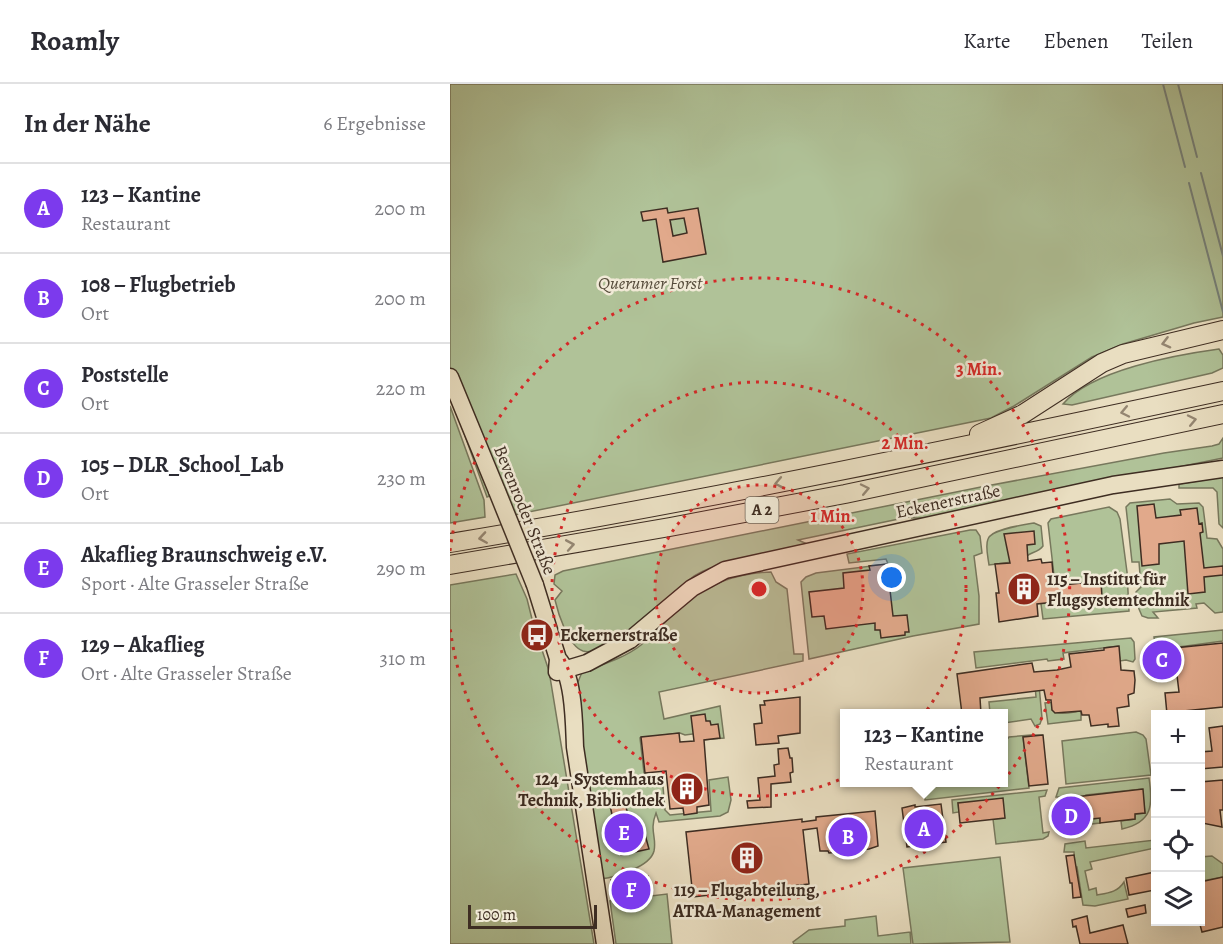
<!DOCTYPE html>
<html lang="de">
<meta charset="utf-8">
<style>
body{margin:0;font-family:Alegreya,serif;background:#f7f7f7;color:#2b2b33}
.controls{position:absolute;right:18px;bottom:18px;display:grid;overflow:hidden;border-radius:0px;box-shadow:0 6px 24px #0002}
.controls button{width:54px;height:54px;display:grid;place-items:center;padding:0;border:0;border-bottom:2px solid #e1e1e2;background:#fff;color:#2b2b33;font:30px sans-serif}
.scale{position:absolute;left:18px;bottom:15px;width:129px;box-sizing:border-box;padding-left:6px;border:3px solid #3e2d22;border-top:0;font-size:16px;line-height:21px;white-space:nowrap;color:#3e2d22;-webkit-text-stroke:4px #f1ead7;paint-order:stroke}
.you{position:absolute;left:442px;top:494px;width:21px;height:21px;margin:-15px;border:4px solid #fff;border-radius:50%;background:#1a73e8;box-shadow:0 0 0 9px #1a73e833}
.badge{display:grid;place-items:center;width:39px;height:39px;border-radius:50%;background:#7c3aed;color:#fff;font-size:20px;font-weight:700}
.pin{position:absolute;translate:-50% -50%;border:3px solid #fff;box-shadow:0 2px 6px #0006}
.popup{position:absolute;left:390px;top:625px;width:168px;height:78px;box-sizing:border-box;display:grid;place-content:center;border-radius:0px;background:#fff;filter:drop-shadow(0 2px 4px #0005);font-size:20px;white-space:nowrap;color:#7c7c81}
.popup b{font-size:22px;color:#2b2b33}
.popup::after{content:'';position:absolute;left:50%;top:100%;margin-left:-12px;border:12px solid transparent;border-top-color:#fff}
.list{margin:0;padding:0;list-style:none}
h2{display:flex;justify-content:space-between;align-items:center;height:78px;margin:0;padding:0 24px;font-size:26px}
h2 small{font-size:20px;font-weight:400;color:#7c7c81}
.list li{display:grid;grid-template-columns:39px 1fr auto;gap:18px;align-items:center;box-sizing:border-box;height:90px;padding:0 24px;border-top:2px solid #e1e1e2}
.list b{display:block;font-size:22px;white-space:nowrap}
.list p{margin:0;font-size:20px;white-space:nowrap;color:#7c7c81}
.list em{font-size:20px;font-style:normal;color:#7c7c81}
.icon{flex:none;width:33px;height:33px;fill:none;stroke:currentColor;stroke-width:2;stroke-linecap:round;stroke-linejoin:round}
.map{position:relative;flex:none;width:773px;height:860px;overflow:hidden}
header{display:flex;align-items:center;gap:36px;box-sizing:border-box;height:84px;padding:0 30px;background:#fff;border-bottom:2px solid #e1e1e2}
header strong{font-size:28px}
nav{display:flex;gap:33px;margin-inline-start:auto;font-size:21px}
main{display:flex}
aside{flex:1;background:#fff}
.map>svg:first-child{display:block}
.green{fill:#b0c298;stroke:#77785d;stroke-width:1.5}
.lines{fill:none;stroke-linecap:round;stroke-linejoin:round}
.stream{stroke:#75827d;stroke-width:2}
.building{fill:#e1a98b;stroke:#3e2d22;stroke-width:1.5;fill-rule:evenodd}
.major-casing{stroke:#3e2d22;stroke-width:19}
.highway-casing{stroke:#3e2d22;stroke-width:20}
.major{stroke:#e9dec1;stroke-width:16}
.highway{stroke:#e9dec1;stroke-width:18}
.major-bridge-casing{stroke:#3e2d22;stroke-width:19;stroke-linecap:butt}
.major-bridge{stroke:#e9dec1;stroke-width:16}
.oneway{stroke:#948672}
.ring{fill:none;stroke:#d62828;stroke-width:3;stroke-dasharray:3 6}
.labels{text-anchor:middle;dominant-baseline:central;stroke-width:5;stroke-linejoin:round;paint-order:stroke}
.shield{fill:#f1ead7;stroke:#746658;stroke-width:1.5}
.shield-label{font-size:16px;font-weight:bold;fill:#3e2d22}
.park-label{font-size:18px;font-style:italic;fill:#554b3a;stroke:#f1ead7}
.street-label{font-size:18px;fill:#3e2d22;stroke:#f1ead7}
.poi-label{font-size:18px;font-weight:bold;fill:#3e2d22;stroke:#f1ead7;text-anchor:start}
.centre{fill:#d62828;stroke:#f1ead7;stroke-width:3}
.ring-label{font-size:18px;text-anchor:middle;font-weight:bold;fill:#d62828;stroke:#f1ead7;stroke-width:5;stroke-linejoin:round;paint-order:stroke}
</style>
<header>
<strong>Roamly</strong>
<nav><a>Karte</a><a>Ebenen</a><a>Teilen</a></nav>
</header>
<main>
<aside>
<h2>In der Nähe<small>6 Ergebnisse</small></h2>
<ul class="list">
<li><span class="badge">A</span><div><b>123 – Kantine</b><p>Restaurant</p></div><em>200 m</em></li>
<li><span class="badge">B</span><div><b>108 – Flugbetrieb</b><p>Ort</p></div><em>200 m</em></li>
<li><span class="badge">C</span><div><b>Poststelle</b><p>Ort</p></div><em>220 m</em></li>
<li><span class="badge">D</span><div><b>105 – DLR_School_Lab</b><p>Ort</p></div><em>230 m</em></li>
<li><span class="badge">E</span><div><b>Akaflieg Braunschweig e.V.</b><p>Sport · Alte Grasseler Straße</p></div><em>290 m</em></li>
<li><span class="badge">F</span><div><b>129 – Akaflieg</b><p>Ort · Alte Grasseler Straße</p></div><em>310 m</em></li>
</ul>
</aside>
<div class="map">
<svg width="773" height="860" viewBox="0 0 773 860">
<rect width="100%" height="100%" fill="#e9dec1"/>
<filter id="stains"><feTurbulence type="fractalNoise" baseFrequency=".00333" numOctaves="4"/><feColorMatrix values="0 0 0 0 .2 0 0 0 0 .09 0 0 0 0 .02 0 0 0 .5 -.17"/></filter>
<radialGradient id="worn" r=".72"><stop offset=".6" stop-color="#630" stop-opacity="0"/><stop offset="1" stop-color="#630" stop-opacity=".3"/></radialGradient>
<path class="green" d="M0,0H773V233L744,239L673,260L642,273L564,322L541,334L64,431L53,407L37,413L0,310Z
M769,265L773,271V284L762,289L622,321L613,320C642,286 725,271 769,265Z
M0,322L34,416L35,433L0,439Z
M773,354V374L477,434H461L468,431L348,456L355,459L349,465C322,471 268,477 246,491C223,505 160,575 133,567C118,562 108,529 105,516L112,507L104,500L105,491L113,487L531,403L714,369L762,362L769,360Z
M773,393V444L769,440L767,408L763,404H729V400Z
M720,415L727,420L749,419L753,423L757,454L767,455L773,465V528L765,529L754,519L746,520L747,524L703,528L708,534H698L692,532L689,525L686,508L691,503L689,478H682L676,423L680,419Z
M659,423L667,428L670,435L677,488L679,527L593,535L591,520L605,500L598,439L601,435Z
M584,439L591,442L593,462C587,470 579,467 571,477L539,481C538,473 535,462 538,455C541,445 573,441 584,439Z
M520,446H526L530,452L532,469L524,472L529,512V540L463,552L359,575L351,498L356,493L366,489L438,480L436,475L399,479L397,470Z
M321,488L326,498L337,505L344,570H353V577L209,608L214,635L270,622L274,654L251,656L250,649L235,651L230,649L190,654L194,689L197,692L212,691L215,726L220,731L261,727L259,696L278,693L281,716L278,728L270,732L209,738L206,729C199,747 207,753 204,767C200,783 166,793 151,795L147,783L126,603L132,588C151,581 175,574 191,561C207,548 220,532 235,519C260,499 290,489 321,488Z
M66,490L77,515L83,539L99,587L144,860H0V501Z
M773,546V557L722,564V569L706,571L704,553Z
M681,554L684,558L685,575L683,578L676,576L670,577L668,562L613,569L614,575L598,577L597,575L526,584L524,568Z
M585,601H589L592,634L590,640L585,642L581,635L554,639V630L540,629L539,618L586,613Z
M605,618L602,626C609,632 622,628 631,627V636L598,640L595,619Z
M686,648L693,651L696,655L701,691L616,700L612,657Z
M581,651H593L573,653L579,704L475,716L473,699L554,698V659L559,653Z
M699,694C703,721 703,738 672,745L671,737L685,735V730L695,729L692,705L636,711L639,735L650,734V739L633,741L632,727L625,713H606L609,704Z
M597,706L595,712L589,713L593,749L599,748L598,752L593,755L546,760L543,735L555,734L508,719L509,728L503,729L502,716Z
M705,756V764L640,778L642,785L635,787L639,806L646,804L647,811C658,809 668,808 674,798L678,815L645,822L633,821L627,783H625L624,768H614L615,760L635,757L636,764Z
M762,772L773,780V793L752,797L750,773Z
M550,773L560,858L463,860L453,784Z
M217,810L222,860H166L160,817Z
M426,832L428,852L460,848L461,860H344L343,858L359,846L395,842V836Z"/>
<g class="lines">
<path class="stream" d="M713,0L735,83
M728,0L747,73
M751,89L773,172
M739,99L773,228"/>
</g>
<path class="building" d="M217,124L218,129L248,124L256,170L213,178L206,135L193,137L191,128ZM234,134L237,149L223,152L220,136Z
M704,420L706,434L731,431L730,426L747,424L749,440L752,439L753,448L750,449L754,484L773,482V491L754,493L755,508L738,510L734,457L709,460V480L692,482L687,422Z
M584,447L585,460L577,461L578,477L591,475L592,479L602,478L604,502L651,497L652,513L587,520L588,532L549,538L546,509H549L545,480L560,479L554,450Z
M437,480L443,532L457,531L459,548H455V551L431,554L430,546H425V539L376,545L374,532L362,533L359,508L394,504L393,489L420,486L419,482Z
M773,559V623L734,627V630H717L715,609L729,608L726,583L709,585V582H702L701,572L724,569V564Z
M669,562L671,586L684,587L685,596L684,609L678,611L679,622L667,624L669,642L658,643V640L641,642L639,631H632L631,627L605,629L602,626L601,616H596L594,606L530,614L531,630H512L507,590L582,579L584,588L607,586L621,583L619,570L654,566V564Z
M350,613V649L328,652L329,659L306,661L304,640L312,639L310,621H315L314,617Z
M255,630L256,637H260L261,641L268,640L270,654L254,656L259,721L247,723V729L234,731L233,724L220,725L216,687L195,689L191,653L229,649L230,658L244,657L241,632Z
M773,642V683L750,685V668L762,667L759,644Z
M593,651L598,700L579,702L573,653Z
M338,664L340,674H342L343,688L340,689L341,698L321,700V723L298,724L297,717L310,716L308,694L325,692L324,681L329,680L328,665Z
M773,696V726H770L772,743L752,739L750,698Z
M693,705L695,729L685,730V735L650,739V734L633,736V741L610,749L608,715Z
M174,714L182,749L194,747L199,765L171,771L159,717Z
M553,714L555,734L510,739L508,719Z
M491,720L496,758L457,763L452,724L465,721V723Z
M425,727L428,762L419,765L379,769L378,767H370L367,744L353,746L359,800L243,813L236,748L352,735V738L366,736V733Z
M624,771L631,813L623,814L622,799H620L616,772Z
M705,788V806L679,811L676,794Z
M198,792L200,810L164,814L161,796Z
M773,793V843L752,848L749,837L750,798Z
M695,821L696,829L678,833L676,825Z
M637,832L640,849L673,841L678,860H630L626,842L623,843L622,836Z"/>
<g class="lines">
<defs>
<path id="major" d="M0,293L47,407
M85,501L108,575L107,587
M108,575C124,591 124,640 125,663L155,860
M107,588L137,579L180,556L242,504L275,486L663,401L773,385"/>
<path id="highway" d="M529,350L573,330L652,279L673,270L773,246
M0,459C259,416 516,362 773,307
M0,481L220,443L395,410L773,330"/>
</defs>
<use href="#major" class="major-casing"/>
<use href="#highway" class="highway-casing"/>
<use href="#major" class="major"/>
<use href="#highway" class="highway"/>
<defs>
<path id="major-bridge" d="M47,407L85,501"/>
</defs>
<use href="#major-bridge" class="major-bridge-casing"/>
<use href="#major-bridge" class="major-bridge"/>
</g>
<defs><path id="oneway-chevron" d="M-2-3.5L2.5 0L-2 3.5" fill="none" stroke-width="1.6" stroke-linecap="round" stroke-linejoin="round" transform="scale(1.5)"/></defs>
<g class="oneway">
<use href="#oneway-chevron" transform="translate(716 259) rotate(166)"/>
<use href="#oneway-chevron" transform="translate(675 328) rotate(168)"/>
<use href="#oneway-chevron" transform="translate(742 336) rotate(-12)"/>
<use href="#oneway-chevron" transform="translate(329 399) rotate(169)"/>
<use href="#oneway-chevron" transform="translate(415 405) rotate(-12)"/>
<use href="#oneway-chevron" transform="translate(33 454) rotate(171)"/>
<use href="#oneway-chevron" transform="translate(120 461) rotate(-10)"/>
</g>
<circle cx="309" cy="505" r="104" fill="#d62828" fill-opacity=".12"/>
<g class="ring">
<circle cx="309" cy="505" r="104"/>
<circle cx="309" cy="505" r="207"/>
<path d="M0 467A311 311 0 1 1 0 543"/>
</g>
<defs>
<symbol id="building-disc" viewBox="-11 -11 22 22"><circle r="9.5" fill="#8f2418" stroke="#f1ead7"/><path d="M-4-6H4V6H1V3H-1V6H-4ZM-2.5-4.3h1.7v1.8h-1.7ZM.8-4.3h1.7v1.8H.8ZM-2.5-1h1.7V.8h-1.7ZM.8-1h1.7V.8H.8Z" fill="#fff"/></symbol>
<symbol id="bus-disc" viewBox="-11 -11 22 22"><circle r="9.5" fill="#8f2418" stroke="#f1ead7"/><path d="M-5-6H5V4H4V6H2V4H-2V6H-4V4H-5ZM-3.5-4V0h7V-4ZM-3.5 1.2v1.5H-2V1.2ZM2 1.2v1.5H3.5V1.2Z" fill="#fff"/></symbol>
</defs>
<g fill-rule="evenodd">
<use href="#building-disc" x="555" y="486" width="38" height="38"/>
<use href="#bus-disc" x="68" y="532" width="38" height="38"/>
<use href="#building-disc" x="218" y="686" width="38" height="38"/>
<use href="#building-disc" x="278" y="755" width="38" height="38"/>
</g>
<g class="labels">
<rect class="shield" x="295.5" y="413" width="33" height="26" rx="4.5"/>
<g class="shield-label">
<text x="312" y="426">A 2</text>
</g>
<g class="park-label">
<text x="200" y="199">Querumer Forst</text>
</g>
<g class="street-label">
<text transform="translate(498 417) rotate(-12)">Eckenerstraße</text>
<text transform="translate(75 426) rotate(68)">Bevenroder Straße</text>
</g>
<g class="poi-label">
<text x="597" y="495">115 – Institut für<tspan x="597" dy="21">Flugsystemtechnik</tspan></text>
<text x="110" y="551">Eckernerstraße</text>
<text x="214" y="695" text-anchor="end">124 – Systemhaus<tspan x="214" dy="21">Technik, Bibliothek</tspan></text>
<text x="297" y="806" text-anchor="middle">119 – Flugabteilung,<tspan x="297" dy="21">ATRA-Management</tspan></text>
</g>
</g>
<circle cx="309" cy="505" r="9" class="centre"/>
<g class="ring-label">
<text x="529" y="291">3 Min.</text>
<text x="455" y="365">2 Min.</text>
<text x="383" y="438">1 Min.</text>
</g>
<rect width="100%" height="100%" filter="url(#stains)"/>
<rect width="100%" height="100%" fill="url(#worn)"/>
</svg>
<div class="controls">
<button>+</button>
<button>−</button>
<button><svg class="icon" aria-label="locate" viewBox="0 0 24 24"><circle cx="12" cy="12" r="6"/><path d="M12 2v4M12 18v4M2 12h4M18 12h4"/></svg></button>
<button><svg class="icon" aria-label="layers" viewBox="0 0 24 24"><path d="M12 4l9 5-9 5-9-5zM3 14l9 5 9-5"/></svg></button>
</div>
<div class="scale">100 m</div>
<div class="you"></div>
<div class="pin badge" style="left:474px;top:745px">A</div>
<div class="popup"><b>123 – Kantine</b>Restaurant</div>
<div class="pin badge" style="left:398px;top:753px">B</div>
<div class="pin badge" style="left:712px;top:576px">C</div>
<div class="pin badge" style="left:621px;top:732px">D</div>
<div class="pin badge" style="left:174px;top:749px">E</div>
<div class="pin badge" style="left:181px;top:806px">F</div>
</div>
</main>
